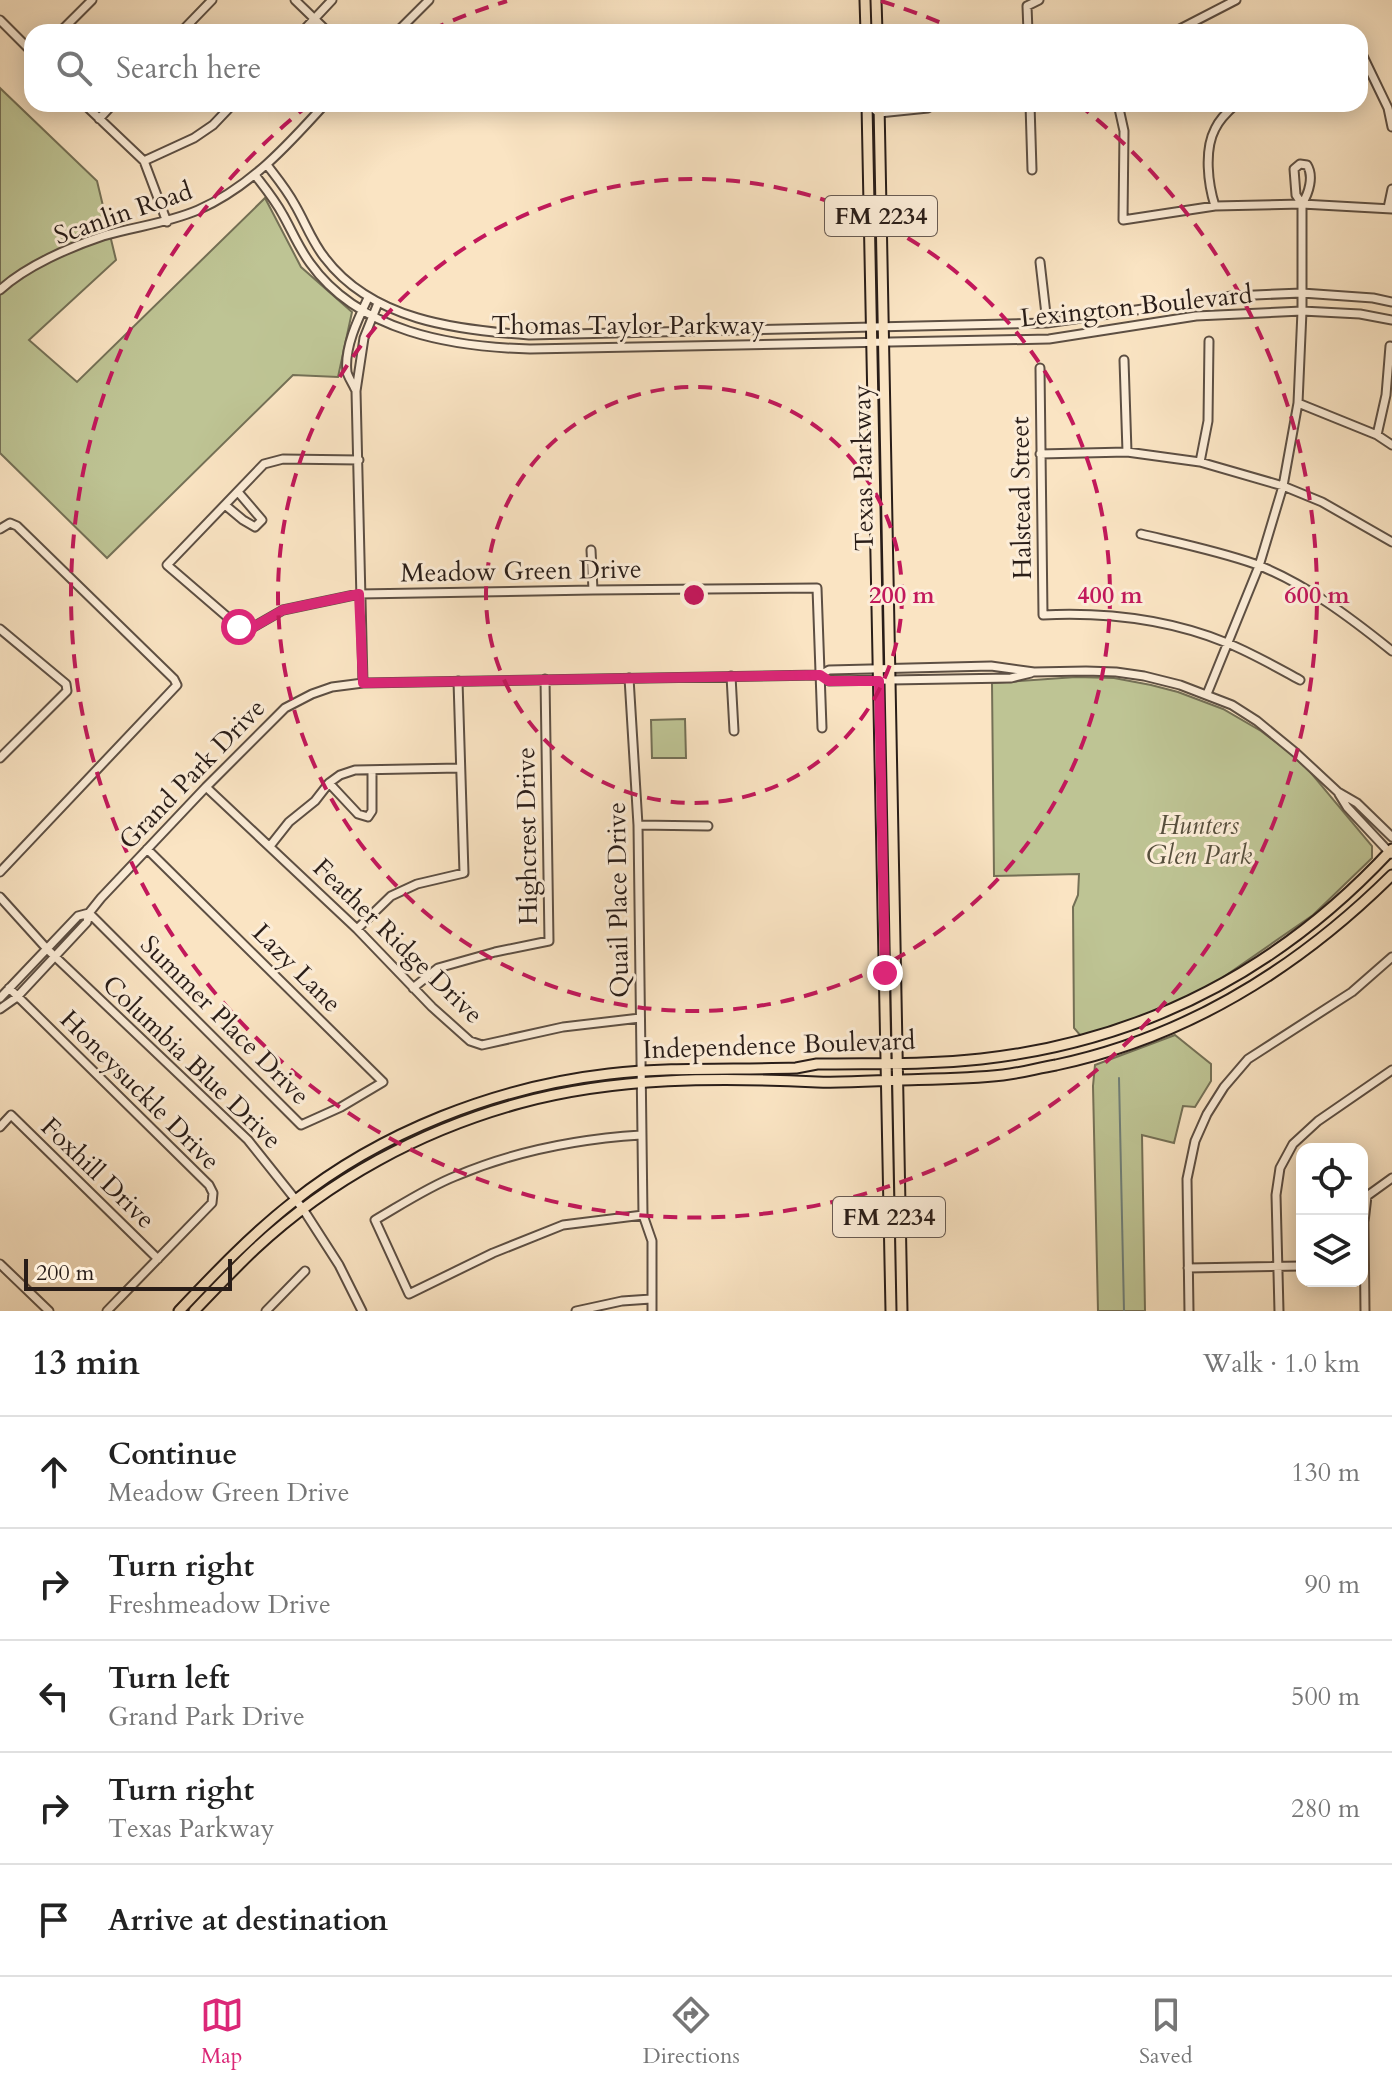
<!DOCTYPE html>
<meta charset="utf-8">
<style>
body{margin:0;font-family:Cardo,serif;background:#f6f6f6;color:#222}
.controls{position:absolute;right:24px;bottom:24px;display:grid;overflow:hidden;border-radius:16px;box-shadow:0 4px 20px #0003}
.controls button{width:72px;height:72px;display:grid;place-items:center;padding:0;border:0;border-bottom:2px solid #e0e0e0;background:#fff;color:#222;font:40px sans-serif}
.scale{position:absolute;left:24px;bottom:20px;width:208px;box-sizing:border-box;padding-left:8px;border:4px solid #291d18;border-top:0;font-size:22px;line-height:28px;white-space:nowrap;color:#291d18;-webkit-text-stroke:6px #fcedd8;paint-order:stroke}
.stop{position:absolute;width:24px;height:24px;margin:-18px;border:6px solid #db2777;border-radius:50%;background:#fff}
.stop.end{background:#db2777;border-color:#fff;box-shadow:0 2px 8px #0008}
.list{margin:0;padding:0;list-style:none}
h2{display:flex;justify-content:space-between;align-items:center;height:104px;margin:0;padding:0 32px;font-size:34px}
h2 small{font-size:26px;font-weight:400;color:#767676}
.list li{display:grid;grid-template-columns:52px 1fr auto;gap:24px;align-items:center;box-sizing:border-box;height:112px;padding:0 32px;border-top:2px solid #e0e0e0}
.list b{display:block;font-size:30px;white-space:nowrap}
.list p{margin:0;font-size:26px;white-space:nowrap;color:#767676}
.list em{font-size:26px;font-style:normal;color:#767676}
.icon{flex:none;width:44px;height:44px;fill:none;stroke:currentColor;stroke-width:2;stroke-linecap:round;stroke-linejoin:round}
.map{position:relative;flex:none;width:1392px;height:1311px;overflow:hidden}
.search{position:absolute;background:#fff;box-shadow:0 4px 20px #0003;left:24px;right:24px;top:24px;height:88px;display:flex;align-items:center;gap:20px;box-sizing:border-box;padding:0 28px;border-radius:24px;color:#767676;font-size:30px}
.sheet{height:664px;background:#fff}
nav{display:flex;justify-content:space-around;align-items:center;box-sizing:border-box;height:112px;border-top:2px solid #e0e0e0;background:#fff;font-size:22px;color:#767676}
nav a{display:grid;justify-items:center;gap:4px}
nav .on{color:#db2777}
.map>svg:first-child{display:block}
.green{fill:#bec494;stroke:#747056;stroke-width:2}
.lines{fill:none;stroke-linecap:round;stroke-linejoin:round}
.stream{stroke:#6f7e77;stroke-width:2}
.minor-casing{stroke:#5d4f43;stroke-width:11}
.major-casing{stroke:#291d18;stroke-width:13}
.minor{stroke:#fcedd8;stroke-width:7}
.major{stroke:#fae4c3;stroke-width:9}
.route{stroke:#db2777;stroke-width:10}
.ring{fill:none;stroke:#c2185b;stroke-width:4;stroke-dasharray:14 10}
.labels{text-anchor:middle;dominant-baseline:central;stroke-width:6;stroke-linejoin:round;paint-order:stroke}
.shield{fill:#fcedd8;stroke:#685b52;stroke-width:2}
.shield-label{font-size:24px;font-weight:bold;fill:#291d18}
.street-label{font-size:26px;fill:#291d18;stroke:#fcedd8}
.park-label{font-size:26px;font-style:italic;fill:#564f3d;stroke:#fcedd8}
.centre{fill:#c2185b;stroke:#fcedd8;stroke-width:4}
.ring-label{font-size:24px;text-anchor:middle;font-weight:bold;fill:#c2185b;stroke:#fcedd8;stroke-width:6;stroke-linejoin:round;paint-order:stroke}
</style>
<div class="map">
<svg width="1392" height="1311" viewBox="0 0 1392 1311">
<rect width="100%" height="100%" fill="#fae4c3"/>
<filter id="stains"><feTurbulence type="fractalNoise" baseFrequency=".0025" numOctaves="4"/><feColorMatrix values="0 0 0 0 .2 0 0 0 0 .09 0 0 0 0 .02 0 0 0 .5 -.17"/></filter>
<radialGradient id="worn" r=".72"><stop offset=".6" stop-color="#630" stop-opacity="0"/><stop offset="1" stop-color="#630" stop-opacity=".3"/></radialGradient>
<path class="green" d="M0,88L97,181L116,260L29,340L77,382L265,198L301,267L352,312L338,377L293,375L107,558L0,453Z
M1076,677L1114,678L1151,685L1178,692L1223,709L1261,731L1301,761L1372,846V858L1313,915L1212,985L1145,1018L1089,1035H1080L1074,1028L1073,907L1078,895L1079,874L994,876L992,683Z
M685,719L686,758H652L651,720Z
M1175,1035L1211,1064V1081L1195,1107L1183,1106L1174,1143L1142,1135L1145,1311H1098L1093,1086L1095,1065Z"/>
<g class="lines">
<path class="stream" d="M1119,1078L1124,1311"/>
<defs>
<path id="minor" d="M295,0L328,32
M0,20L32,52
M60,32L92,0
M181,32L212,0
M302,32L332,0
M397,32L429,0
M1028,32L1027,6L1039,0
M1174,32L1236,0
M1360,50L1388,108L1392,127
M84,104L144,161L167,222
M874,104L875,110L879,113L928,108L933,104
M1030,104L1032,170
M1118,104L1124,131L1123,220L1215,206L1302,204L1392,209
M99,119L113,104
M144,161L194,138L213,125L233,104
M1300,164L1307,165C1314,176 1309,193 1302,204L1296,195L1294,169Z
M267,165C277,178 287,190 295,205C305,222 312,242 325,258C372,320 456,330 529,335L1047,323L1232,296L1302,293L1373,298L1392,302
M255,175C265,188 275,200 283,215C292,231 299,248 310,263C359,332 452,347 530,349L1049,339L1196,316L1302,311L1360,314L1392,320
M1215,206C1208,184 1204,150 1215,129C1219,120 1228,111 1236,104
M1388,208L1392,189
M1040,262L1047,323
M0,290C26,266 70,247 103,236C136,226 165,224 198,210C250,187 288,145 325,104
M1124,360L1127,452
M1040,368L1043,615C1106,612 1168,619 1227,643C1252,653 1276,667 1300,680
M355,389C353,384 348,377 347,372C344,348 358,319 368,298
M1298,403L1377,435L1392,445
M1377,435L1386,395L1390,346
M1040,454L1127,452L1200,462L1283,486L1322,502L1392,542
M359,460L283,459L264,464L167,565L239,627L243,633L283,610L359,594L593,590L817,588L822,728
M1200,462L1208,421L1209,341
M225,505L243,520L255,527L262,520L238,492
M0,529L10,523L17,526L174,679L177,685L0,872
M1141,534C1179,543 1218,551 1255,564C1305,583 1351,618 1392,651
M591,550L593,590
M0,629L66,684L67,691L0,758
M820,675L829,681L1011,678L1031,673
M731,676L734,731
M629,678L638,825L643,1215L652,1241V1311
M363,683L356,391L364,338L378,303
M1207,694L1259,566L1283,486L1298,403L1302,311V204
M329,783L358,814L368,817L372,811V771
M206,787L357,929L432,1007L470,1041L482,1045L563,1027L640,1018
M1339,794L1347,807L1391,854
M638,825L708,826
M270,846L289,822L315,801L329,783L340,775L355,770L460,768
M0,897L47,949L248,1140L303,1209L339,1265L362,1311
M89,913L301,1125L341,1107L383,1082L147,849
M357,929L391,896L417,884L464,873L458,681
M9,988L209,1185L213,1193L212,1203L107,1311
M413,988L438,968L495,952L549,941L545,679
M0,998L78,916L89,913
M0,1009L17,997L87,922L89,913L101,898L206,787L285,708L312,694L332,687L363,683L820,675L829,670L991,666L1034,672L1086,671L1116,672L1144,676L1180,685L1232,705L1257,721L1296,753L1338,792L1357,803L1392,837
M0,1127L11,1115L158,1259
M641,1135C577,1139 515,1151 456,1176C428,1187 401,1205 375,1220L409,1294L493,1253L563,1225L643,1215
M0,1264L49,1311
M1188,1268L1302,1266
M266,1311L305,1271
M576,1311L622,1301L651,1299
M1189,1311L1187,1179L1195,1141L1207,1114L1224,1087L1248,1059L1352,992L1392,957
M1279,1311L1276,1195L1280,1168L1293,1144L1318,1121L1392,1070
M1365,1311L1364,1222L1367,1196L1392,1178"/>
<path id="major" d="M865,0L866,32
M876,0L877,32
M867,104L891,1311
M879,104L902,1311
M179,1311C215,1273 251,1235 293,1202C381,1132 496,1087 609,1074C671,1067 734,1070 796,1068L817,1064C872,1063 927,1065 981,1059C1144,1041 1281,969 1392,849
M194,1311C214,1290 234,1269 255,1249C329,1180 421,1130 520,1103C616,1077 719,1077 817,1082C844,1083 871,1081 897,1080C933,1079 968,1079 1003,1075C1021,1073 1038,1068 1056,1065C1188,1037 1297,969 1392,875"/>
</defs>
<use href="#minor" class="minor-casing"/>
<use href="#major" class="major-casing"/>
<use href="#minor" class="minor"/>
<use href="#major" class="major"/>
</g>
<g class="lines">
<path class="route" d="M239,627L243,633L283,610L359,594L363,683L820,675L829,681H879L885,973"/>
</g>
<g class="ring">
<circle cx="694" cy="595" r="208"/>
<circle cx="694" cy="595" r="416"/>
<path d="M431 30A623 623 0 0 1 507 1M881 1A623 623 0 0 1 957 30M1078 104A623 623 0 1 1 310 104"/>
</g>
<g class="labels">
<g class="shield">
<rect x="825" y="196" width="112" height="40" rx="6"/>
<rect x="833" y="1197" width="112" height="40" rx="6"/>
</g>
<g class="shield-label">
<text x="881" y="216">FM 2234</text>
<text x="889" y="1217">FM 2234</text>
</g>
<g class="street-label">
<text transform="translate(123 213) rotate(-19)">Scanlin Road</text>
<text transform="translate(1136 306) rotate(-6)">Lexington Boulevard</text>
<text x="628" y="325">Thomas Taylor Parkway</text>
<text transform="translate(863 468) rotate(-91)">Texas Parkway</text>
<text transform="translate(1021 498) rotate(-91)">Halstead Street</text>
<text transform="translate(521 571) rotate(-1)">Meadow Green Drive</text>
<text transform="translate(192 774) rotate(-46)">Grand Park Drive</text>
<text transform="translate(527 836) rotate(-91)">Highcrest Drive</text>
<text transform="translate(618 900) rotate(-91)">Quail Place Drive</text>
<text transform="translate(398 941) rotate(44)">Feather Ridge Drive</text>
<text transform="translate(297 968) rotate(45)">Lazy Lane</text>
<text transform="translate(225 1020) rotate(45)">Summer Place Drive</text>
<text transform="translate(779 1045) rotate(-2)">Independence Boulevard</text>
<text transform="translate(192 1062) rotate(44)">Columbia Blue Drive</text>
<text transform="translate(140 1090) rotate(45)">Honeysuckle Drive</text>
<text transform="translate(98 1173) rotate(44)">Foxhill Drive</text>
</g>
<g class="park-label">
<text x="1199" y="825">Hunters<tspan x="1199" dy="30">Glen Park</tspan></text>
</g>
</g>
<circle cx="694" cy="595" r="12" class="centre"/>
<g class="ring-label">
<text x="902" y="603">200 m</text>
<text x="1110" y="603">400 m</text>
<text x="1317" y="603">600 m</text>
</g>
<rect width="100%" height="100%" filter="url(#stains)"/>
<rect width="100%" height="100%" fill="url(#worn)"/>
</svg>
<div class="controls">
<button><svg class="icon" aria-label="locate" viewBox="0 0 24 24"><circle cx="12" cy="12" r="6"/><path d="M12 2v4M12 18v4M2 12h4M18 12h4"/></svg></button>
<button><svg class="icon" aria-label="layers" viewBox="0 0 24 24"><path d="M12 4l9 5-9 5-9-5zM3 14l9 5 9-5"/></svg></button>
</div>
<div class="scale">200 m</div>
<div class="stop" style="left:239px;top:627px"></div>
<div class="stop end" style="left:885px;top:973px"></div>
<div class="search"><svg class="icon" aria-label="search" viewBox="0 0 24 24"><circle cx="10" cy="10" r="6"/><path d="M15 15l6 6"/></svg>Search here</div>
</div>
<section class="sheet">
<h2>13 min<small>Walk · 1.0 km</small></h2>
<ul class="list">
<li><svg class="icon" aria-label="ahead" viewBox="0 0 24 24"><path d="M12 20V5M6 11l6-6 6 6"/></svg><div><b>Continue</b><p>Meadow Green Drive</p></div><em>130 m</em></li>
<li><svg class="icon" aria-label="right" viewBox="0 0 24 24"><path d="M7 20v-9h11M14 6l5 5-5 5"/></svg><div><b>Turn right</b><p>Freshmeadow Drive</p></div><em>90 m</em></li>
<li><svg class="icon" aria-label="left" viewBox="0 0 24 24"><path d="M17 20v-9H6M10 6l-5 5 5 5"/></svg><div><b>Turn left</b><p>Grand Park Drive</p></div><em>500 m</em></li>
<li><svg class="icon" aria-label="right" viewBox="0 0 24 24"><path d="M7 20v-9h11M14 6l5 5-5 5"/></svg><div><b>Turn right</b><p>Texas Parkway</p></div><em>280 m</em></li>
<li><svg class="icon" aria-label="arrive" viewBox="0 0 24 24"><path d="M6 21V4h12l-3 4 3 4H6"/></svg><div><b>Arrive at destination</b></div></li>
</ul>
</section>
<nav>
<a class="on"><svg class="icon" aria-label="map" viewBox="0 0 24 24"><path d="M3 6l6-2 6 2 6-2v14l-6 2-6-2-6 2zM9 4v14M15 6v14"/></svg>Map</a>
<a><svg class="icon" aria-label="directions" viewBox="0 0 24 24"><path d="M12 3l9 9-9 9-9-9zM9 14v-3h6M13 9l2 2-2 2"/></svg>Directions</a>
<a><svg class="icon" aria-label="saved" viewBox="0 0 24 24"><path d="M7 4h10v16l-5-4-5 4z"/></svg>Saved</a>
</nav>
